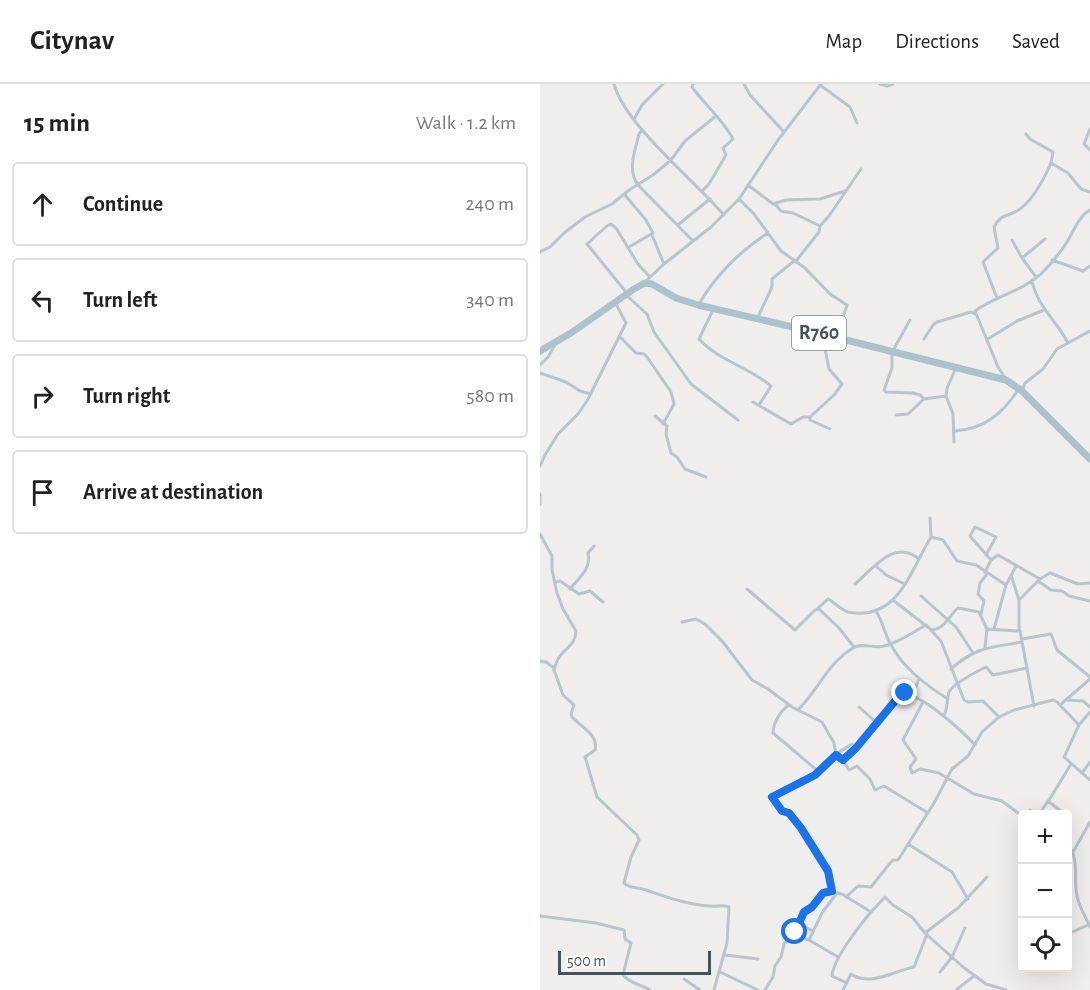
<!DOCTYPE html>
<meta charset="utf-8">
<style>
body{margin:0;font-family:"Alegreya Sans",sans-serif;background:#f6f6f6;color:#222}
.controls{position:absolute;right:18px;bottom:18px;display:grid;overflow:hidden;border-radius:6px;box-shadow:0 6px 24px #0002}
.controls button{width:54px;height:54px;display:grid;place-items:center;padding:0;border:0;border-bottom:2px solid #e0e0e0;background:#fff;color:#222;font:30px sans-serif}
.scale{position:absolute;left:18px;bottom:15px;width:153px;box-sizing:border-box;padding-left:6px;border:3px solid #45545a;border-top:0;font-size:16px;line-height:21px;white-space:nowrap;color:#45545a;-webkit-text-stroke:4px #fff;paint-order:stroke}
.stop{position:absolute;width:18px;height:18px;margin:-14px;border:4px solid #1a73e8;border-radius:50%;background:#fff}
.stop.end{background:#1a73e8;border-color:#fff;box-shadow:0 2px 6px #0008}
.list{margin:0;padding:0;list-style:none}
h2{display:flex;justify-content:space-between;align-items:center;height:78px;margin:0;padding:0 24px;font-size:26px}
h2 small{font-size:20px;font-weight:400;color:#767676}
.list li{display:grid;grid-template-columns:39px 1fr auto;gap:18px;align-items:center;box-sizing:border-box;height:84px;margin:0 12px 12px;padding:0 12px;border:2px solid #e0e0e0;border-radius:6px}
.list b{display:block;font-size:22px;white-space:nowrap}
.list em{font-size:20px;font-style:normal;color:#767676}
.icon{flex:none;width:33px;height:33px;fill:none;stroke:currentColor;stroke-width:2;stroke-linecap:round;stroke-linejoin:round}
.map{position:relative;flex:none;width:550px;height:906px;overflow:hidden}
header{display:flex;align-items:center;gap:36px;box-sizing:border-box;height:84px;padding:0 30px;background:#fff;border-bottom:2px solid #e0e0e0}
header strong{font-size:28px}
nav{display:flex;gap:33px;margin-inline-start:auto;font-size:21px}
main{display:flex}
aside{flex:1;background:#fff}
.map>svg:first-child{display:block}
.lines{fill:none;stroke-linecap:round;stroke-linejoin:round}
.street{stroke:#b8c5ca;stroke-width:3}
.primary{stroke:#acc2cd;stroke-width:7}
.route{stroke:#1a73e8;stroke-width:8}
.labels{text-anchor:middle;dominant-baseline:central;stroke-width:4.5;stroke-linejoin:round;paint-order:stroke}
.shield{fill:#fff;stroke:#7d878c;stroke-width:1.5}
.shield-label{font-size:20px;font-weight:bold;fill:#45545a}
</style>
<header>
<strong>Citynav</strong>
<nav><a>Map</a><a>Directions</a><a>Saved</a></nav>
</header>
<main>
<aside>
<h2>15 min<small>Walk · 1.2 km</small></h2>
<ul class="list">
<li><svg class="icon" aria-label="ahead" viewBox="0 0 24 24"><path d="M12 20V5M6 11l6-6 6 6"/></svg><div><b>Continue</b></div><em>240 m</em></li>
<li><svg class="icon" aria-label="left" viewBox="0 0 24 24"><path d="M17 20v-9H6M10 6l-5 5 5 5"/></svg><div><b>Turn left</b></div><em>340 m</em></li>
<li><svg class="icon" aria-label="right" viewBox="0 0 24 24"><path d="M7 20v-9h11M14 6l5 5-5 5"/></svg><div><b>Turn right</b></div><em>580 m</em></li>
<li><svg class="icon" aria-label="arrive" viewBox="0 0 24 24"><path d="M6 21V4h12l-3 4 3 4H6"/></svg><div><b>Arrive at destination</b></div></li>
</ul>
</aside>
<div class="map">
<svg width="550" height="906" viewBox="0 0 550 906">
<rect width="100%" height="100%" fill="#f0eded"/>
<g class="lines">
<path class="street" d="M74,0C85,41 155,97 184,131
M153,0L152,3C165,21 183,36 193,55L183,64L186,71L169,100L162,107
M204,0L210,11L244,48
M340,0L347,2L353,0
M280,1L310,23L317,39
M94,35L102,21L123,0
M550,45L544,60L550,66
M102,46L99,50C95,67 87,86 98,101L153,157
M486,50L490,55L513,68L511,79L528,89L541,105L550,108
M208,101L233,120L246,116L280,115L305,107
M85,111L106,136L113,149L89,163
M199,115L214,130L241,167L265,184L290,210L307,221L299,245V253
M235,120L241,127L253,129L280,142
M139,140L170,115
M112,151L124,180
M472,156L482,174L496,193
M0,168L10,163L24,149L45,133L72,120L89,106L113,91L131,76L145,57L176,32
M482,174L505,155
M512,176L543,187L550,182
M256,177L279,148L280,142L289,132L321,85
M492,196C496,221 517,237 528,259
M106,197L124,180L171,143L199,115L238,56L281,0
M86,208L47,160L67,142L71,140L76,144L98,180L110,193
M87,212L107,230L114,248L151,300L198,336
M457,214L443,178L458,164L454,143C461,130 466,133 477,127C492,118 504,95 511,79
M159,220C175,192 201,166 228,149
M173,226L159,255C179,277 209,283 231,302L219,321
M218,233L232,203V195L254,177
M370,236L355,263L352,272V284L344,306L346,308L373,309L380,311L384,315
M80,253L96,269L104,270L107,273L131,308L134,320L123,340
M384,255L393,241L397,238L431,228L435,230
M448,255L477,237L504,226
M0,281L8,273L15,261
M0,289L26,298L40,307L51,310
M465,294L458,283L435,227C456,212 482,207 501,190C509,182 519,170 525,161C533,150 538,132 550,126
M482,307L485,299L503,285L517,265L550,247
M406,312L413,330L414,358
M213,318L251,340L263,333H270L294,311L302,300L289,285L285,265V253
M356,331L368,330L384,315L406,312L407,304L416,284
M115,332L127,342L126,350L131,369L137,373L145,385L166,393
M270,333V336L290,345
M415,347C444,345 462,330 478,306
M0,382L5,371L18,350L38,330L47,317L86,239L75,218
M0,410V420
M390,434L391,453L403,456L417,477L436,481L466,501
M0,450L12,472V486L17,509L23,525L36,547C35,562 27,562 20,572C17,576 15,582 14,586L23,611L34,621L31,630L32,633C41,643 59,651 55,666L45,673L57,713L97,751L99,756L91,773L84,799C90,805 98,803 106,806C127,813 148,821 170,822C177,823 182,820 189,823L187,859L174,906
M446,471L456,453L435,443L430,452C437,460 444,468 451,476
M336,482L346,491L365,500
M445,488L451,476L458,471L500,495
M471,491L479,516V547
M498,497L511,506L522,507L529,512L550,517
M15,498L20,497L39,510L50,507L63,518
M315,500C333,485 354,454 379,475
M30,505C39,494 52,484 48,469L54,462
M207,505L255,546L275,526L279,525L299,544L314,563
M381,512L416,543L433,569
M479,516L500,495L510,489L538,500L550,499
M354,517L389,544L401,557L424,616L428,618L443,617L459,633L474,626L513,616L517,618L539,641
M278,524L288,515C294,518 301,526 308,528C358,538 370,487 391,453
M336,527C343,538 345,551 351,561C364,585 386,601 408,615
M441,530L444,517L438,510L440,499L447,490
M142,538L156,535L165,540L182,557L212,596L228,605L252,623L282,638L294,659L296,671L303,676L309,686L317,682L330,695L335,706L344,702L388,729
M454,545L466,501L476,482
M391,546C405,545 409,532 418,524L439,528L447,545L480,547L494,622
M482,555L511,550L517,566L550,593
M445,563L447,545
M0,577L6,578L14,584
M411,585C437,562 450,564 482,558
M372,612L379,595
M527,616L543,617L550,623
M383,618L363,656L376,675L370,683L372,689L380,685L399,689L434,710L462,717L482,732
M249,621C241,626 233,639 233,649L279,688
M520,621L550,595
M319,623L337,639
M258,626C278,606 288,579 313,564C322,558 334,565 344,562C358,559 373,548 386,541
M550,628L539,641L524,673L550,696
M404,632C408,623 407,613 409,608C413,600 438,587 446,583L453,591L487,584
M296,670L312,660
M303,676L316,664L362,609C383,611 420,645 435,661
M542,689L550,678
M508,717L525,730
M487,730L490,726L499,730L511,713L531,680
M368,760L412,788L428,815
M528,761C540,776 533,794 537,812C539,823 546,833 550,843
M533,768L550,738
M292,807L288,787L277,772L261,744L249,729L242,727L232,713L275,691L296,671
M306,813L318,802L331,803L350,779L353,776H358L394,719L412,685L428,672L442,648L459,633
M0,832L56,839L84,846L85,855L91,859L83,891C90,900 101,900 110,906
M259,840L273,847
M385,849L418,824L447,793
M528,850L548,841
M253,851L269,856L298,873
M269,856L282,829L297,809
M185,871L218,875
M180,888L218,906
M400,888L412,873L425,844
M144,895L160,906
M307,899L292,892C293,875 320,841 331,828
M225,906L233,893L235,882L241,873L244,860L255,848L263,830L272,823L283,809L288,807L302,810L331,828L345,813L353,821L372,833L385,849L423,883L446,900L466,906
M303,906L311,890C330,903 354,887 374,883L387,850
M416,906L434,892"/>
<path class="primary" d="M0,267L31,249L94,205L105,199L112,200L136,214L158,221L266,246L466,296L482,307L550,375"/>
</g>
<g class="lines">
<path class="route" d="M255,848L264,828L272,823L283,809L292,807L288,787L261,744L249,729L242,727L232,713L275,691L296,671L303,676L316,664L360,611L365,609"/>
</g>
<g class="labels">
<rect class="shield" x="252" y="232" width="54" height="34" rx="4.5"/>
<g class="shield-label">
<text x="279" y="249">R760</text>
</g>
</g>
</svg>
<div class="controls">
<button>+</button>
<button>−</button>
<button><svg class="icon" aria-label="locate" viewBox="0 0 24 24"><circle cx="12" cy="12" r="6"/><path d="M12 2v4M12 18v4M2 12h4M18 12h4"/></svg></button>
</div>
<div class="scale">500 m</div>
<div class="stop" style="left:255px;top:848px"></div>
<div class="stop end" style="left:365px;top:609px"></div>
</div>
</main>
